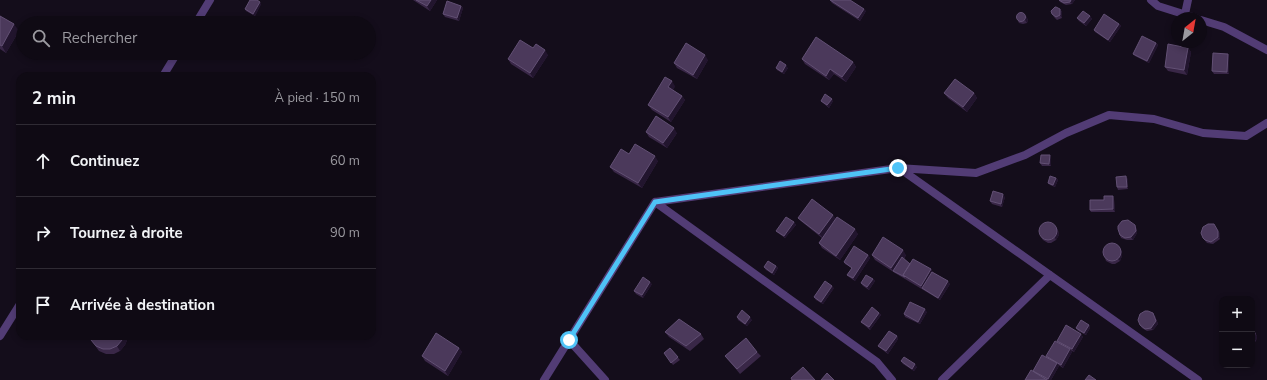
<!DOCTYPE html>
<html lang="fr">
<meta charset="utf-8">
<style>
body{margin:0;font-family:"Nunito Sans",sans-serif;background:#1d1822;color:#f1f3f6}
.controls{position:absolute;right:12px;bottom:12px;display:grid;overflow:hidden;border-radius:8px;box-shadow:0 2px 6px #0003}
.controls button{width:36px;height:36px;display:grid;place-items:center;padding:0;border:0;border-bottom:1px solid #2f2b34;background:#0f0a14;color:#f1f3f6;font:20px sans-serif}
.compass{position:absolute;left:1171px;top:12px;width:36px;height:36px;border-radius:50%;background:#0f0a14;box-shadow:0 2px 6px #0003;rotate:31deg}
.stop{position:absolute;width:12px;height:12px;margin:-9px;border:3px solid #4fc3f7;border-radius:50%;background:#fff}
.stop.end{background:#4fc3f7;border-color:#fff;box-shadow:0 1px 4px #0008}
.list{margin:0;padding:0;list-style:none}
h2{display:flex;justify-content:space-between;align-items:center;height:52px;margin:0;padding:0 16px;font-size:17px}
h2 small{font-size:13px;font-weight:400;color:#9b9aa0}
.list li{display:grid;grid-template-columns:26px 1fr auto;gap:12px;align-items:center;box-sizing:border-box;height:72px;padding:0 16px;border-top:1px solid #2f2b34}
.list b{display:block;font-size:15px;white-space:nowrap}
.list em{font-size:13px;font-style:normal;color:#9b9aa0}
.icon{flex:none;width:22px;height:22px;fill:none;stroke:currentColor;stroke-width:2;stroke-linecap:round;stroke-linejoin:round}
.map{position:relative;flex:none;width:1267px;height:380px;overflow:hidden}
.search{position:absolute;background:#0f0a14;box-shadow:0 2px 6px #0003;left:16px;top:16px;width:360px;height:44px;display:flex;align-items:center;gap:10px;box-sizing:border-box;padding:0 14px;border-radius:22px;color:#9b9aa0;font-size:15px}
.panel{position:absolute;background:#0f0a14;box-shadow:0 2px 6px #0003;left:16px;top:72px;width:360px;height:268px;border-radius:12px}
.map>svg:first-child{display:block}
.lines{fill:none;stroke-linecap:round;stroke-linejoin:round}
.street{stroke:#523c75;stroke-width:8}
.wall{fill:#392747}
.shaded-wall{fill:#22152e}
.building{fill:#4b395b;stroke:#625074}
.route{stroke:#4fc3f7;stroke-width:5}
</style>
<div class="map">
<svg width="1267" height="380" viewBox="0 0 1267 380">
<rect width="100%" height="100%" fill="#140d1b"/>
<g class="lines">
<path class="street" d="M1151,0L1158,6L1196,18
M1185,14L1188,0
M1201,20L1224,27L1267,50
M196,23L210,0
M163,76L177,53
M899,168L1198,380
M655,202L877,362L892,380
M0,336L20,304
M569,340L605,380
M544,380L655,202L898,168L976,173L1025,155L1066,133L1109,115L1154,119L1203,133L1246,136L1267,123
M942,380L1050,275"/>
</g>
<path class="wall" d="M413,0H437L430,11Z
M830,0L866,11L860,21L832,3Z
M1059,0H1075L1072,4L1066,5L1060,2Z
M261,4L255,16L246,11L245,9Z
M461,6L463,8L459,21L445,17L443,14Z
M1060,9L1062,12V18L1057,20L1054,17L1052,14Z
M0,16L19,31L6,53L0,49Z
M1026,16L1028,20L1027,23L1023,24L1019,23L1018,21Z
M1090,16L1092,19L1086,26L1079,21L1077,18Z
M1119,24L1121,26L1110,42L1095,32L1094,30Z
M1156,43L1158,45L1149,63L1135,56L1133,54Z
M533,48L548,55L533,78L511,64L508,59Z
M1188,48L1191,52L1187,75L1168,71L1165,67Z
M1228,54L1229,56V74H1214L1212,71Z
M802,59L853,62L856,67L846,82L834,74L829,80L805,64Z
M708,60L697,79L677,68L674,63Z
M776,68H788L784,74L777,70Z
M675,86L673,90L682,96L685,100L671,122L652,110L648,105Z
M944,93H974L977,98L967,112L948,98Z
M821,101H833L829,108L823,103Z
M646,132L677,133L667,148L649,137Z
M629,154L658,161L642,188L614,172L610,167Z
M1051,158V166H1042L1040,163Z
M1056,178L1058,180L1055,187L1050,185L1048,183Z
M1128,179V189L1118,190L1117,187Z
M1005,197L1002,207L992,204L990,201Z
M1114,199L1115,212H1091L1090,210L1104,200Z
M798,218L836,219L858,234L840,260L822,248L819,243L822,238L802,222Z
M794,222L796,225L785,238L778,233L776,231Z
M1056,227L1058,230L1059,235L1056,240L1051,243H1048L1043,240L1041,237Z
M1136,227L1137,233L1133,240H1127L1121,238L1120,235Z
M1220,233V239L1213,244L1207,243L1203,238Z
M1122,251V256L1120,261L1115,264H1112L1106,261L1105,258Z
M868,255L870,258L855,281L849,277L847,275L852,268L845,264L844,262Z
M872,255H906L904,259L910,264L931,269L932,272L950,284L940,300L895,273L875,260Z
M776,266L778,268L774,275L766,270L764,267Z
M873,279L875,281L869,290L863,286L861,283Z
M652,284L643,298L636,294L634,291Z
M834,288L823,304L816,300L814,297Z
M927,312L920,324L905,317L904,314Z
M879,313L881,315L870,330L863,324L861,322Z
M1155,316L1158,324L1153,330L1147,331L1142,328L1140,325Z
M737,317L752,320L747,326L738,320Z
M1089,325L1090,328L1086,335L1078,331L1076,328Z
M1252,328L1257,336L1256,341L1252,344Z
M665,332L701,334L704,339L690,351L669,337Z
M1081,334L1083,337L1074,352L1070,350L1072,352L1063,368L1057,364L1059,366L1051,380H1025L1035,373L1033,371L1047,358L1046,356L1059,343L1057,341Z
M90,336H128V338L125,345L120,351L114,354H106L99,351L91,340Z
M897,336L898,339L888,354L880,348L878,346Z
M459,348L462,352L448,376L425,361L422,356Z
M670,348L680,360L673,365L664,353Z
M757,352L761,356L740,374L725,356Z
M901,361L917,367L914,371L903,364Z"/>
<path class="shaded-wall" d="M431,0H437L430,11L427,6Z
M1071,0H1075L1072,4L1070,2Z
M260,2L261,4L255,16L253,14Z
M461,6L463,8L459,21L457,18Z
M864,9L866,11L860,21L858,18Z
M1060,9L1062,12V18L1060,15Z
M1024,13L1028,20L1027,23L1025,20Z
M1090,16L1092,19L1086,26L1084,23Z
M14,24L19,31L6,53L2,46Z
M1119,24L1121,26L1110,42L1108,40Z
M1156,43L1158,45L1149,63L1147,61Z
M1188,48L1191,52L1187,75L1184,70Z
M545,50L548,55L533,78L530,73Z
M1228,54L1229,56V74L1227,72Z
M705,55L708,60L697,79L693,75Z
M853,62L856,67L846,82L842,77Z
M786,65L788,68L784,74L782,72Z
M830,69L834,74L829,80L826,76Z
M672,81L675,86L672,92L668,87Z
M974,93L977,98L967,112L963,107Z
M682,96L685,100L671,122L668,117Z
M832,99L833,101L829,108L827,105Z
M674,128L677,133L667,148L663,143Z
M1050,155L1051,158V166L1049,164Z
M655,156L658,161L642,188L638,183Z
M1126,176L1128,179V189L1127,187Z
M1056,178L1058,180L1055,187L1053,185Z
M1003,194L1005,197L1002,207L1001,204Z
M1113,196L1114,199L1115,212L1113,209Z
M833,215L837,220L823,238L819,234Z
M794,222L796,225L785,238L784,236Z
M1135,225L1136,227L1137,233L1133,240L1131,237Z
M1056,227L1058,230L1059,235L1056,240L1055,238Z
M855,229L858,234L840,260L836,256Z
M1218,231L1220,233V239L1218,237Z
M1120,248L1122,251V256L1120,261L1118,259Z
M903,250L906,255L895,272L893,271L891,268Z
M868,255L870,258L855,281L853,278Z
M776,266L778,268L774,275L772,273Z
M931,269L934,274L922,288L921,286Z
M873,279L875,281L869,290L867,287Z
M948,281L950,284L940,300L938,298Z
M650,282L652,284L643,298L642,295Z
M832,286L834,288L823,304L821,302Z
M925,309L927,312L920,324L918,322Z
M879,313L881,315L870,330L869,327Z
M1153,313L1155,316L1158,324L1153,330L1151,328Z
M750,317L752,320L747,326L745,324Z
M1089,325L1090,328L1086,335L1084,333Z
M1252,328L1257,336L1256,341L1254,339Z
M1081,334L1083,337L1074,352L1072,349Z
M124,336H128V338L125,345L120,351L117,346Z
M897,336L898,339L888,354L886,351Z
M459,348L462,352L448,376L445,371Z
M1070,349L1072,352L1063,368L1061,365Z
M1057,363L1059,366L1051,380H1049L1048,379Z
M915,364L917,367L914,371L912,369Z"/>
<path class="building" d="M250,0H257L260,2L253,14L245,9Z
M416,0H431L427,6Z
M830,0H850L864,9L858,18Z
M1059,0H1071L1070,2L1064,3Z
M447,1L461,6L457,18L443,14Z
M1055,7H1056L1060,9V15L1056,17L1052,14L1051,11Z
M1083,11L1090,16L1084,23L1077,18Z
M1016.5 17a4.5 4.5 0 1 1 9 0a4.5 4.5 0 1 1-9 0Z
M1104,14L1119,24L1108,40L1094,30Z
M0,16L14,24L2,46L0,45Z
M1142,36L1156,43L1147,61L1133,54Z
M816,37L853,62L842,77L830,69L826,76L802,59Z
M520,40L533,48L536,44L545,50L530,73L508,59Z
M686,43L705,55L693,75L674,63Z
M1168,44L1188,48L1184,70L1165,67Z
M1213,53L1228,54L1227,72L1212,71Z
M780,61L786,65L782,72L776,68Z
M665,77L672,81L668,87L682,96L668,117L648,105Z
M955,79L974,93L963,107L944,93Z
M825,94L832,99L827,105L821,101Z
M656,116L674,128L663,143L646,132Z
M635,144L655,156L638,183L610,167L621,149L629,154Z
M1041,155H1050L1049,164L1040,163Z
M1050,176L1056,178L1053,185L1048,183Z
M1126,176L1127,187H1117L1116,177Z
M993,191L1003,194L1001,204L990,201Z
M1104,196H1113V209L1090,210V200H1104Z
M812,199L833,215L819,234L798,218Z
M786,217L794,222L784,236L776,231Z
M837,217L855,229L836,256L819,243Z
M1128,220L1135,225L1136,231L1131,237L1125,238L1120,235L1118,229V226L1122,221Z
M1039 231a9 9 0 1 1 18 0a9 9 0 1 1-18 0Z
M1208,224H1214L1218,231V237L1211,242L1205,240L1203,238L1201,233L1203,227Z
M883,237L903,250L891,268L872,255Z
M1103 252a9 9 0 1 1 18 0a9 9 0 1 1-18 0Z
M854,246L868,255L853,278L847,275L852,268L844,262Z
M902,257L910,264L903,275L905,277L893,271Z
M913,259L931,269L921,286L903,275Z
M768,261L776,266L772,273L764,267Z
M932,272L948,281L938,298L922,288Z
M866,275L873,279L867,287L861,283Z
M643,277L650,282L642,295L634,291Z
M825,281L832,286L821,302L814,297Z
M910,302L925,309L918,322L904,314Z
M872,307L879,313L869,327L861,322Z
M742,310L750,317L745,324L737,317Z
M1145,311H1148L1153,313L1156,321L1151,328L1145,329L1140,325L1138,320L1140,314Z
M679,319L701,334L686,346L665,332Z
M1081,320L1089,325L1084,333L1076,328Z
M1066,325L1081,334L1072,349L1057,341Z
M1252,328L1255,333L1254,339L1252,341Z
M889,331L897,336L886,351L878,346Z
M436,333L459,348L445,371L422,356Z
M90,336H124L122,340L117,346L110,349H103L96,346L91,340Z
M746,338L757,352L737,369L725,356Z
M1055,341L1070,349L1061,365L1046,356Z
M670,348L678,357L671,363L664,353Z
M1042,355L1057,363L1048,379L1033,371Z
M904,357L915,364L912,369L901,361Z
M803,367L815,380H792L791,378Z
M1031,370L1047,380H1025Z
M827,373L834,380H821Z
M1089,375L1096,380H1085Z"/>
<g class="lines">
<path class="route" d="M569,340L655,202L898,168"/>
</g>
</svg>
<div class="controls">
<button>+</button>
<button>−</button>
</div>
<svg class="compass" viewBox="-18 -18 36 36"><path d="M0-13l5 13h-10z" fill="#e53935"/><path d="M0 13l5-13h-10z" fill="#9b9aa0"/></svg>
<div class="stop" style="left:569px;top:340px"></div>
<div class="stop end" style="left:898px;top:168px"></div>
<div class="search"><svg class="icon" aria-label="search" viewBox="0 0 24 24"><circle cx="10" cy="10" r="6"/><path d="M15 15l6 6"/></svg>Rechercher</div>
<section class="panel">
<h2>2 min<small>À pied · 150 m</small></h2>
<ul class="list">
<li><svg class="icon" aria-label="ahead" viewBox="0 0 24 24"><path d="M12 20V5M6 11l6-6 6 6"/></svg><div><b>Continuez</b></div><em>60 m</em></li>
<li><svg class="icon" aria-label="right" viewBox="0 0 24 24"><path d="M7 20v-9h11M14 6l5 5-5 5"/></svg><div><b>Tournez à droite</b></div><em>90 m</em></li>
<li><svg class="icon" aria-label="arrive" viewBox="0 0 24 24"><path d="M6 21V4h12l-3 4 3 4H6"/></svg><div><b>Arrivée à destination</b></div></li>
</ul>
</section>
</div>
